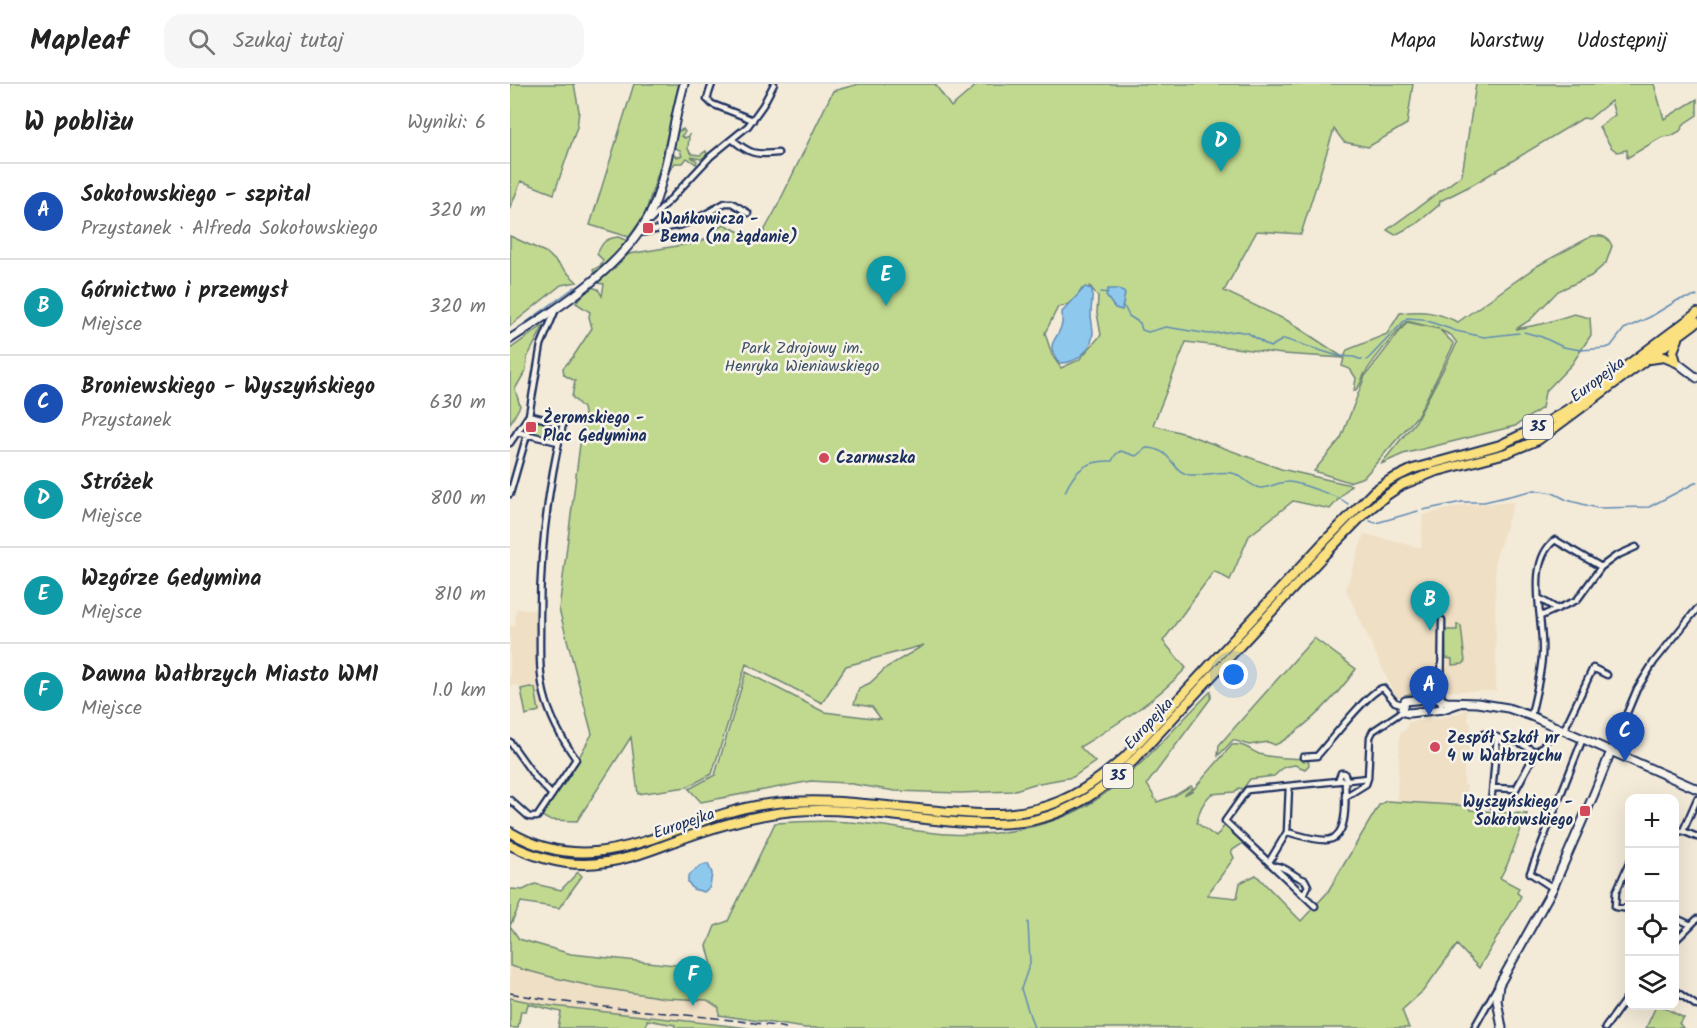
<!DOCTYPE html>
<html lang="pl">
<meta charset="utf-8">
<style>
body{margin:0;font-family:Kalam,sans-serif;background:#f6f6f6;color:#222}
.controls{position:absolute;right:18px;bottom:18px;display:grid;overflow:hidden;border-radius:12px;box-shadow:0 6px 24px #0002}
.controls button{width:54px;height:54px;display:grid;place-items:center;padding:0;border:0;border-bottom:2px solid #e0e0e0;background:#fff;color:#222;font:30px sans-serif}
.you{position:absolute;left:724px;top:591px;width:21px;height:21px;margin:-15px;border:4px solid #fff;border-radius:50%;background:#1a73e8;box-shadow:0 0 0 9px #1a73e833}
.badge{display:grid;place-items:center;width:39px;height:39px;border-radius:50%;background:#d93025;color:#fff;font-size:20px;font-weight:700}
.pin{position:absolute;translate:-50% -50px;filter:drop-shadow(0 2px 3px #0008)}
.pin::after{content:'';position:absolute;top:32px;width:21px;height:18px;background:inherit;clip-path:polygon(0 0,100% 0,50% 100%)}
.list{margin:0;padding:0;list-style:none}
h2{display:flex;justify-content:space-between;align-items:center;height:78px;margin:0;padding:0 24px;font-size:26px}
h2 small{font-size:20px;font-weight:400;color:#767676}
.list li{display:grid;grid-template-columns:39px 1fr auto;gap:18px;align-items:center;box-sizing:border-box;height:96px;padding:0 24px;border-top:2px solid #e0e0e0}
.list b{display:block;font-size:22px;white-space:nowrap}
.list p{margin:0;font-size:20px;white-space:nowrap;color:#767676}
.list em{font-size:20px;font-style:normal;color:#767676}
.icon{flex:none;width:33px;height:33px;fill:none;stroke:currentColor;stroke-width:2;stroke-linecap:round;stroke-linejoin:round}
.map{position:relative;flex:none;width:1187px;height:944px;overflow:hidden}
header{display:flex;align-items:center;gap:36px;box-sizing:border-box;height:84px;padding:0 30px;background:#fff;border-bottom:2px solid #e0e0e0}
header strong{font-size:28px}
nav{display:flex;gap:33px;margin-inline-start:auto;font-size:21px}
.search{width:420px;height:54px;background:#f6f6f6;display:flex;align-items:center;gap:15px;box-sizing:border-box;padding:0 21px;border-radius:18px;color:#767676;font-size:22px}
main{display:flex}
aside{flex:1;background:#fff}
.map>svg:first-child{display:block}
.built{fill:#efdfc4}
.green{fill:#c1d98f;stroke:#6e8476;stroke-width:1.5;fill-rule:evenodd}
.water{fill:#8ec9ed;stroke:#608bb4;stroke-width:1.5}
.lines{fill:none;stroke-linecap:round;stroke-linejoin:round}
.stream{stroke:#608bb4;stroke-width:1.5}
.street-casing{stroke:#1b2f5e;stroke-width:9}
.secondary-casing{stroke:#1b2f5e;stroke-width:11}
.primary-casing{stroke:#1b2f5e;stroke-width:12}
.street{stroke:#f7f3e8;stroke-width:4.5}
.secondary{stroke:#f7f3e8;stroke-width:7}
.primary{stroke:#fbe080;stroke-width:8}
.rail{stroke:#1b2f5e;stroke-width:1.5;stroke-dasharray:9 4.5;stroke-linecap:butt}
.poi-dot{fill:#d1495b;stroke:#f7f3e8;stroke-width:2}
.labels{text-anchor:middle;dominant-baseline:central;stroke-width:5;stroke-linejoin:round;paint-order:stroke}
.shield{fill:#f7f3e8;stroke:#5d6a87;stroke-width:1.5}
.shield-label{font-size:15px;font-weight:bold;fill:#1b2f5e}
.poi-label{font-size:16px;font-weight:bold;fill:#1b2f5e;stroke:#f7f3e8;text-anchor:start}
.park-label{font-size:16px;fill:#3c5168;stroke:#f7f3e8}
.street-label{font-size:16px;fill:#1b2f5e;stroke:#f7f3e8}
</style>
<header>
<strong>Mapleaf</strong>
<div class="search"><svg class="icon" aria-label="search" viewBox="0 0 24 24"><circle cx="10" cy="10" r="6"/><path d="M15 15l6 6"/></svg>Szukaj tutaj</div>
<nav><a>Mapa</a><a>Warstwy</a><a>Udostępnij</a></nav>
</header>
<main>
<aside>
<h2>W pobliżu<small>Wyniki: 6</small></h2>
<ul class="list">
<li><span class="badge" style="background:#1a4fb4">A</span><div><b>Sokołowskiego - szpital</b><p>Przystanek · Alfreda Sokołowskiego</p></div><em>320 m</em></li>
<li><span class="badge" style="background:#0f9aa8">B</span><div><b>Górnictwo i przemysł</b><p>Miejsce</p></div><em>320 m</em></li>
<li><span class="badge" style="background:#1a4fb4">C</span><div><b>Broniewskiego - Wyszyńskiego</b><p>Przystanek</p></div><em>630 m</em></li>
<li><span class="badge" style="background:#0f9aa8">D</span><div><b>Stróżek</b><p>Miejsce</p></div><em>800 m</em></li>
<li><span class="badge" style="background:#0f9aa8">E</span><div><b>Wzgórze Gedymina</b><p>Miejsce</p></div><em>810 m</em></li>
<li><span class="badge" style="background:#0f9aa8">F</span><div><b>Dawna Wałbrzych Miasto WM1</b><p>Miejsce</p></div><em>1.0 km</em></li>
</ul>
</aside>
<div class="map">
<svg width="1187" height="944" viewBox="0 0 1187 944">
<rect width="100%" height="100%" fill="#f3ead8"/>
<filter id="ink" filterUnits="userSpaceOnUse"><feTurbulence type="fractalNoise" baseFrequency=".0167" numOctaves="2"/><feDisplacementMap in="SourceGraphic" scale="12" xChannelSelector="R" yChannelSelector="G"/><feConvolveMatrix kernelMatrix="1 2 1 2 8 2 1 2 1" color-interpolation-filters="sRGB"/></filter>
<g filter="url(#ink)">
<path class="built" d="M1004,418L985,476L986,607H942L886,614L836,505L854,450L911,464L913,431L955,421Z
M6,525L27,526V576L35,625L16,632L9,601L0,602V542H5Z
M958,625V637L961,640L959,677L954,678V701L957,702L956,720L887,718L890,649L896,646L898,638L927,635L945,631Z
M0,882L45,894L86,903L155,914L198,916L210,924L208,940L34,921L0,914Z"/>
<path class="green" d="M0,0H64L69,27L67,43L44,110L11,97L0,125Z
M124,0H169L150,83L135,130L119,153L80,141Z
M349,0H425L441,23L468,0H903L897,40L858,63L834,58L824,45L791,150L747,147L714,207L778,237L834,274L837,266L877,250L890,229C914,226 926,228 948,238L1027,182L1082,152C1092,151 1098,152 1102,162L1096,179L1081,192L1048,207L1020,236L1006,245L1032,240L1064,230L1080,234L1081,251L1062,280L1035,308L1032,324L1005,342L893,370L871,380L906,337L947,259L941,251L930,246L944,260L908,331L854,393L839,398L804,387L831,354L855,292L897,238L929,245L897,237C882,254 865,272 854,291C850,298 851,303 844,307L846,294L840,285L832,282L834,274L773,270L676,258L643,341L676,350L771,385L841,401L820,425L783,417L739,452L720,496L704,487L653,557L676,584C647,616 607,640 570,663L585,678L563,693L524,700L502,707L450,709L385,707L336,699L301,697L191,718L179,705L205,691L236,588L314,628L371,635L362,623L344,620L349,604L360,599L377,583L414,561L336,582L312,619L236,580L202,690L177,703L128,710L121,653L67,737L39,736L30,731L68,675L82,650L49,525L74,329L73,324L62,313L65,297L54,291L53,284L63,273L82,244L79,233L80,228L66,219L80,203L88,205L92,212L94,200L87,199V197L119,170L191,158L214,140L248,158L265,127L323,7ZM580,202L588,213L587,229L591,251L569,276L551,284L542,271L535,249L548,223C560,222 566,215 572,205L579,204Z
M966,0H1144L1154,35L1187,15V31L1175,39L1170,47L1161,52L1152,53L1117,74V66L1107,68L1101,63L1089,43L1105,31L1101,17L1079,35L1073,34L964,100L930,117L929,121L906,140L885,151L877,146L952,91Z
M173,45L175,48L171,52L175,54L179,51L178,65L182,70L190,71L196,67L197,70L191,75L181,73L187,77L186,80L177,74L173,79H165L160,86V74L163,70L167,73L172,72L170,66L163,63L167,48Z
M0,152L37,169L67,198L51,201L0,242Z
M108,153L118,157L108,169L84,189L83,186L90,182L93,176L87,170C93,158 94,155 108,153Z
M1187,232V236L1025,354L995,366L931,383L860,420L829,450C780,504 730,558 681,612C647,648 614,690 571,715C544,730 514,735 483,737L290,724L107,774L70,777L39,773L0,757V751L68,771H92L127,764L235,729L269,722L322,721L496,733L579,705L857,417L880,399L904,388L993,362L1032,345Z
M34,241L17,274L16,286L5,305L10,322L0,340V265Z
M24,337L49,342L46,355L21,349Z
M947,540L951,542L955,578L953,580L942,581V575L936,574L935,546H947Z
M804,554L846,585C825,614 801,639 771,658L765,661L758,658L739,661L723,656L708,672L709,661Z
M917,587H920V607H927L929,604L930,608L894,613L895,611L907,609V606H905L904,595L915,593Z
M20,603L25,604L29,627L16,631L11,605Z
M701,607V614L637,700L647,718L664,712L681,702L683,704L674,711L682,707L722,661C733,659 740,666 749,670C765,675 782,674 798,675L799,681L795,685L785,681L774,683L764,692L740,695L733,705L729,704L724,708L701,710C692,719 689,727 687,739L706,753L715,741L718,742L735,758L721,767L724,774L697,811L727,814L730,799L746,791L791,837L817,809L869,721L876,717L960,722V726L1017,730L997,781L990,794L1009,804L1007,809L1011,812L1006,822L969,884L947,861L913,907L892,926L899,944H295L209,931V924L197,916L155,914L86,903L45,894L0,882V806L2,805L13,806L25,800L51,806L68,788L72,792L49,824L11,818L0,842L9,855L61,870L203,885L197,862L205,842L218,837L265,739C289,738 314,736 338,738C371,740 404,748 437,750C488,753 551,743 593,711C633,682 666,642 701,607Z
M0,914L34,921L239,944H165V941L137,936L136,944H48L51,928L18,920L16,927H11L8,944H0Z
M1146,922H1151L1174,934L1169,939L1173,944H1136Z"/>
<path class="water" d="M575,203L582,205C583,213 581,221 581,230C581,236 583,243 583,249C582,266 566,280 549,279C535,258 545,260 551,243C553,239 552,232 552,228Z
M598,205H608L615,209L612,226L605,224L596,212Z
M198,780L202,789L200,803L194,808L183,805L178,798V792L190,782Z"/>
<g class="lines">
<path class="stream" d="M591,208L598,209
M612,222L615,224L619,232L630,239L632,246L638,248L656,243L699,250L727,247L738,249L760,263L774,255L828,272L844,273L852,276
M1014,248L1032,253L1053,263L1071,266L1096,264L1101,262L1114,245L1140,233L1168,216L1187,212
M0,250L65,203
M0,261L39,234
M857,276L897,234L912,235L946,247L974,253L1009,249
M555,408C565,386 576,376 602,377L606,370L611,367L626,372L636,364C664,364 660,389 681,391C695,392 709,387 722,389C733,391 739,403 751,404C759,404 768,398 778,398C788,398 830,413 838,420
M913,426L952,418H974L1025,406L1043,409L1057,416L1087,424L1139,423L1187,398
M860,437L866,439L908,427
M518,838L520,879L511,905L524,944"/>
<defs>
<path id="street" d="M202,0L197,15L202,20L243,36
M223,56C240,70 245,71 268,69
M138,135L141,136L201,72L238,42L253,21L264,0
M129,149L171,141L183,137L215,119H222L238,129
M7,348L48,358
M0,359L19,331L31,261L46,225
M0,410L22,333
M1030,515L1047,525
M1031,532L1067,516L1091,483L1106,472L1126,463
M931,625L932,536
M1021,632C1025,612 1031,592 1032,572C1035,537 1014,480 1045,456L1091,483
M1054,646L1083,584L1097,591
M973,650L1010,659L1026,668
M0,658L25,693L42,711
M1101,667L1127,605L1144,578L1187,525
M793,673L807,672C819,659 859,606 873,604L885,618L892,620
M828,697L831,689H834L837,696
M983,704L1006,705L1026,668L1032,663L1047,643
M835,713L856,700L858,694
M0,716L19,733H27L66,675C51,654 40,634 34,609C29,588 30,566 30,545C29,475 37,407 53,340L19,331
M981,720L987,653
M1173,747L1187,715
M777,748C789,751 803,756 815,756C840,757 835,713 835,696
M1164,748L1173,747L1187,753
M1120,777L1106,808L1105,823L1120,825
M759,778L777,748L779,702
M766,782C778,783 783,793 795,796L798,802L793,811
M1043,804L1020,789L1073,654
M805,822L715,737L737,706L858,694L860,653L863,647L893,627
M1164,833L1181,841
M1164,858L1187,835
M1164,906L1187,922
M964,944L986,905
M1095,944L1120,909"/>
<path id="secondary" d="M0,255C51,223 125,175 146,116C159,79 163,38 174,0
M1166,278L1187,294
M950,619L933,625L899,629L894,628L892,624L895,617L925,614L937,618L967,619L998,624L1021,632L1187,705
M992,944L987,916L989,901L1043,804L1084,710L1101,667"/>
<path id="primary" d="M1140,275L1154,273L1166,278
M1166,278L1163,267L1168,255
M0,748C93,803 168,731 258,720C312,713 364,721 417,726C454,729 490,734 526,725C561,717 589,696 615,673L811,461L864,407L880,396L903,385L990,361L1036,339L1063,322L1187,229
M0,761C24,772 47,780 74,780C109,780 142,766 174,754C210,741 246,730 284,727C333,723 385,732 434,737C464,740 494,742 524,736C564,727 595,704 624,676L816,469L855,429L877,411L892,401L924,388L996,369L1028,356L1187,238"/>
</defs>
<use href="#street" class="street-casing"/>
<use href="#secondary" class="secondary-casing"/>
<use href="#primary" class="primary-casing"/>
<use href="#street" class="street"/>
<use href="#secondary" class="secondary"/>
<use href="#primary" class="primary"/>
<path class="rail" d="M0,909C91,927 185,928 276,944"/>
</g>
</g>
<g class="poi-dot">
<rect x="132" y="138" width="12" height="12" rx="3"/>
<rect x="15" y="337" width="12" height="12" rx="3"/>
<circle cx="314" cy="374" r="6"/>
<circle cx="925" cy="663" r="6"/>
<rect x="1069" y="721" width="12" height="12" rx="3"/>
</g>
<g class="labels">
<g class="shield">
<rect x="1013" y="331" width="30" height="24" rx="4.5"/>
<rect x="593" y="680" width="30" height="24" rx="4.5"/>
</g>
<g class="shield-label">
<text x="1028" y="343">35</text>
<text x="608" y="692">35</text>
</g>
<g class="poi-label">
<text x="150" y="135">Wańkowicza -<tspan x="150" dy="18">Bema (na żądanie)</tspan></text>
<text x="33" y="334">Żeromskiego -<tspan x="33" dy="18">Plac Gedymina</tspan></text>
<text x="326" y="374">Czarnuszka</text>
<text x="937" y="654">Zespół Szkół nr<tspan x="937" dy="18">4 w Wałbrzychu</tspan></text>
<text x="1063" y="718" text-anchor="end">Wyszyńskiego -<tspan x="1063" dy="18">Sokołowskiego</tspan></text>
</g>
<g class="park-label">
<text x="292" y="264">Park Zdrojowy im.<tspan x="292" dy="18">Henryka Wieniawskiego</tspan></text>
</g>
<g class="street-label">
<text transform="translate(1088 296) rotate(-37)">Europejka</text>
<text transform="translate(639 640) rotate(-47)">Europejka</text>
<text transform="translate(174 740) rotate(-19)">Europejka</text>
</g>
</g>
</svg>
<div class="controls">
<button>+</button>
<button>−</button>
<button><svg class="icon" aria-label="locate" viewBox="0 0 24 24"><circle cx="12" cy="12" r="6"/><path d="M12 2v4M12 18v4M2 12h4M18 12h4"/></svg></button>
<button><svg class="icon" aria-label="layers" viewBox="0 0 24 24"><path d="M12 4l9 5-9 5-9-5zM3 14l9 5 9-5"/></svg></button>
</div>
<div class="you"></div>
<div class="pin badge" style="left:919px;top:632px;background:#1a4fb4">A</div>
<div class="pin badge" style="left:920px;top:547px;background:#0f9aa8">B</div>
<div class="pin badge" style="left:1115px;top:678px;background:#1a4fb4">C</div>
<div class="pin badge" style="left:711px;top:88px;background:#0f9aa8">D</div>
<div class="pin badge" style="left:376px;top:222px;background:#0f9aa8">E</div>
<div class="pin badge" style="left:183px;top:922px;background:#0f9aa8">F</div>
</div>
</main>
